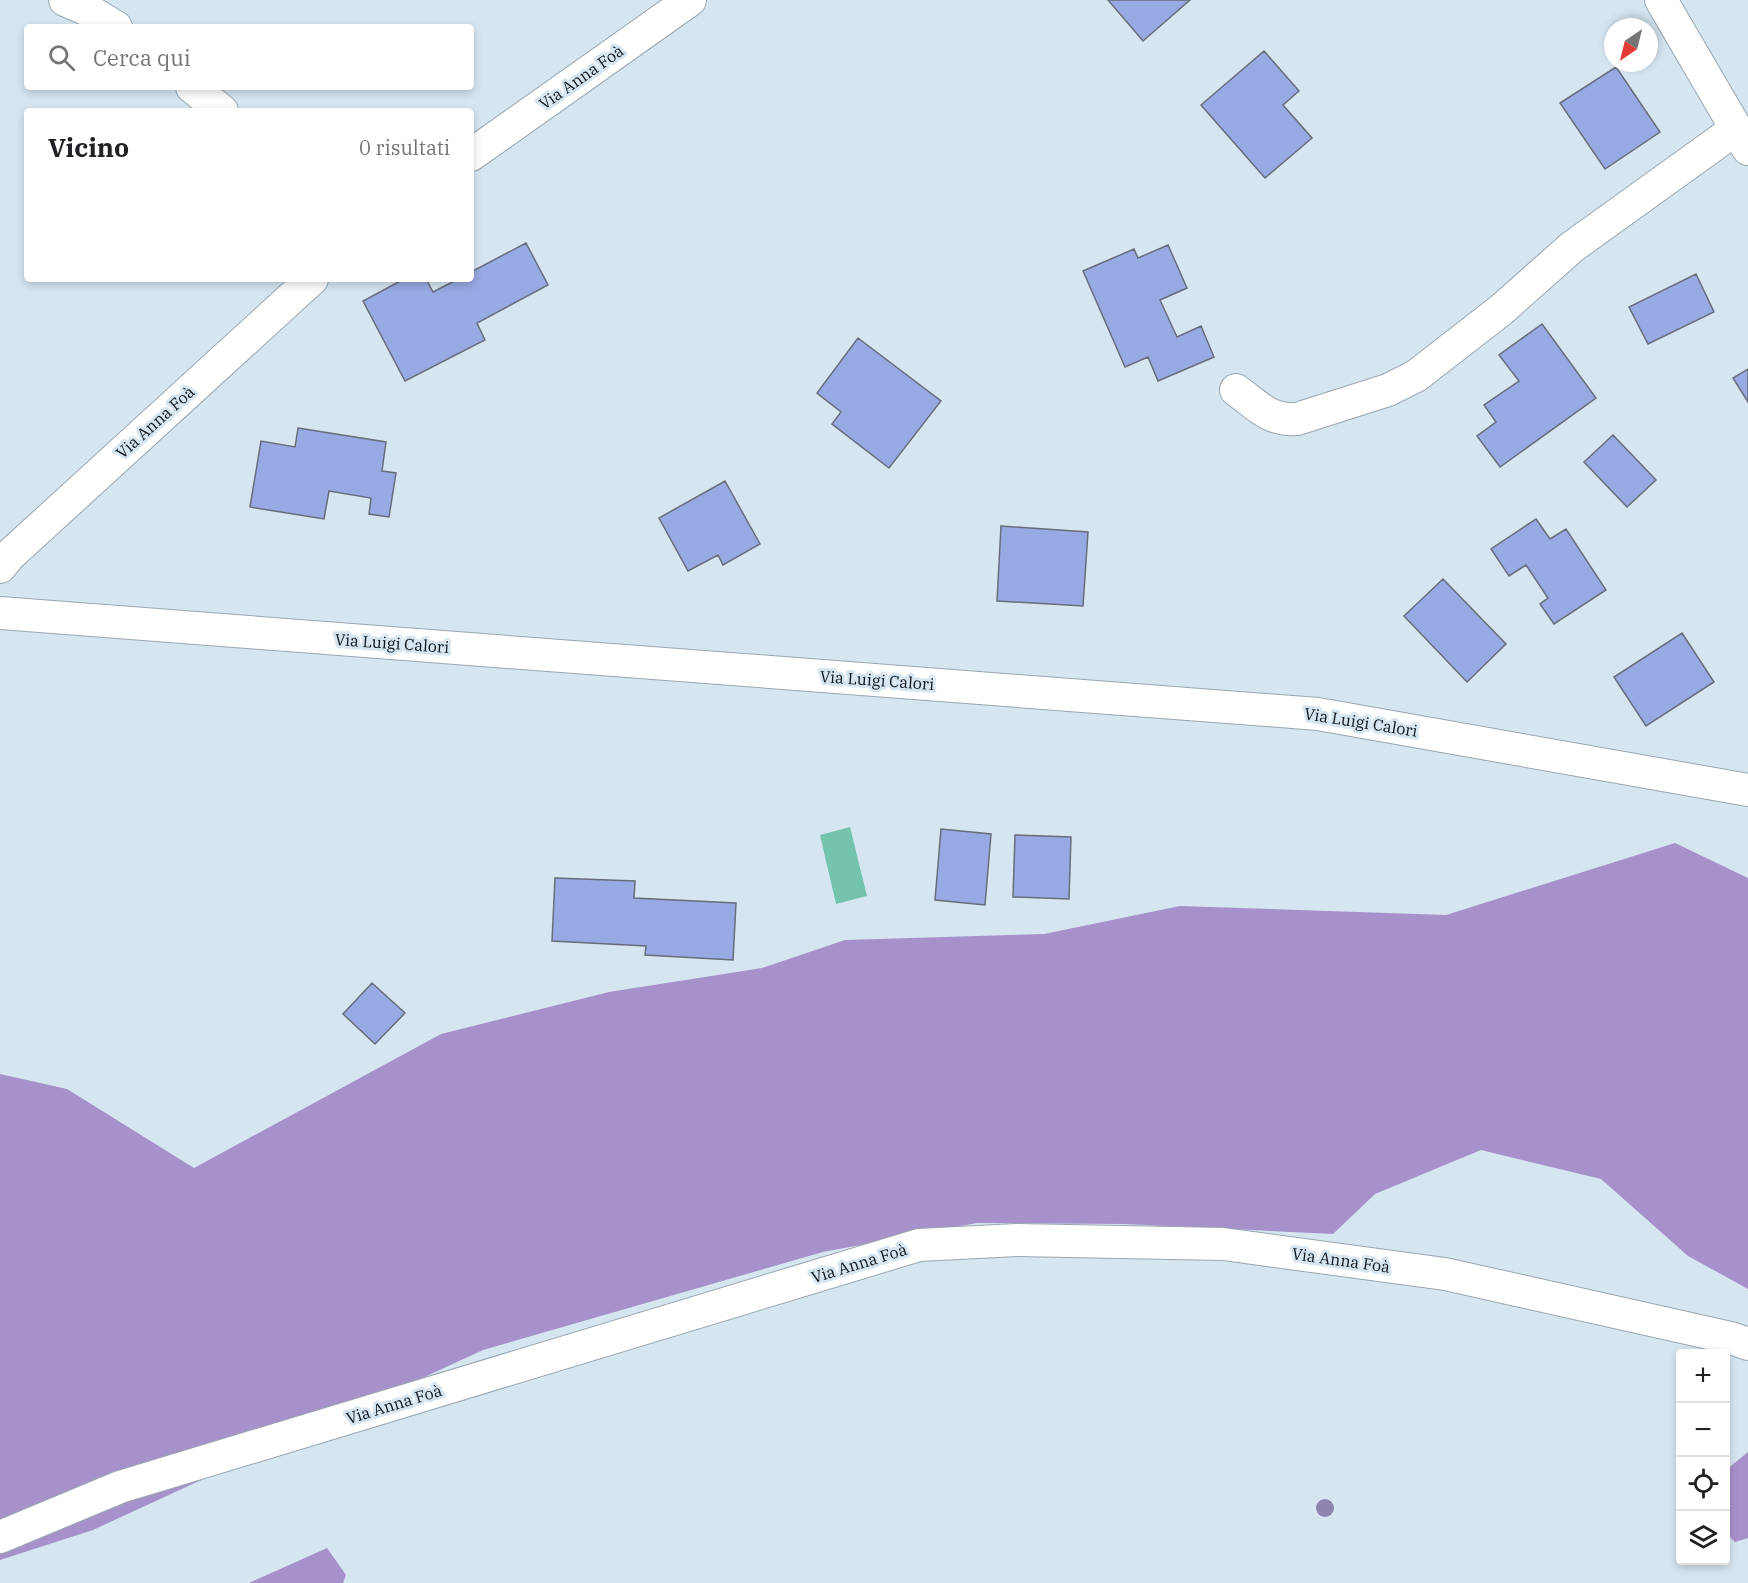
<!DOCTYPE html>
<html lang="it">
<meta charset="utf-8">
<style>
body{margin:0;font-family:"IBM Plex Serif",serif;background:#f6f6f6;color:#202124}
.controls{position:absolute;right:18px;bottom:18px;display:grid;overflow:hidden;border-radius:6px;box-shadow:0 3px 9px #0003}
.controls button{width:54px;height:54px;display:grid;place-items:center;padding:0;border:0;border-bottom:2px solid #e0e0e0;background:#fff;color:#202124;font:30px sans-serif}
.compass{position:absolute;left:1604px;top:18px;width:54px;height:54px;border-radius:50%;background:#fff;box-shadow:0 3px 9px #0003;rotate:215deg}
.list{margin:0;padding:0;list-style:none}
h2{display:flex;justify-content:space-between;align-items:center;height:78px;margin:0;padding:0 24px;font-size:26px}
h2 small{font-size:20px;font-weight:400;color:#757577}
.icon{flex:none;width:33px;height:33px;fill:none;stroke:currentColor;stroke-width:2;stroke-linecap:round;stroke-linejoin:round}
.map{position:relative;flex:none;width:1748px;height:1583px;overflow:hidden}
.search{position:absolute;background:#fff;box-shadow:0 3px 9px #0003;left:24px;top:24px;width:450px;height:66px;display:flex;align-items:center;gap:15px;box-sizing:border-box;padding:0 21px;border-radius:6px;color:#757577;font-size:22px}
.panel{position:absolute;background:#fff;box-shadow:0 3px 9px #0003;left:24px;top:108px;width:450px;height:174px;border-radius:6px}
.map>svg:first-child{display:block}
.forest{fill:#a791ca}
.water{fill:#74c3ad}
.building{fill:#97aae3;stroke:#686d7a;stroke-width:1.5}
.lines{fill:none;stroke-linecap:round;stroke-linejoin:round}
.street-casing{stroke:#97a6b0;stroke-width:34}
.street{stroke:#fff;stroke-width:32}
.tree{fill:#8d83ae}
.labels{text-anchor:middle;dominant-baseline:central;stroke-width:6;stroke-linejoin:round;paint-order:stroke}
.street-label{font-size:16px;fill:#0e1417;stroke:#d6e6f1}
</style>
<div class="map">
<svg width="1748" height="1583" viewBox="0 0 1748 1583">
<rect width="100%" height="100%" fill="#d6e6f1"/>
<path class="forest" d="M1675,843L1748,878V1289L1688,1256L1601,1179L1481,1150L1375,1194L1333,1234L1124,1224L977,1223L823,1252L483,1350L93,1530L0,1560V1074L67,1089L194,1168L441,1034L609,992L762,968L845,940L1044,934L1180,906L1446,915Z
M1748,1452V1538L1735,1542L1726,1533V1470Z
M327,1548L346,1575L343,1583H249Z"/>
<path class="water" d="M850,827L867,896L836,904L820,835Z"/>
<path class="building" d="M1108,0H1190L1143,41Z
M1264,51L1299,91L1283,105L1312,138L1265,178L1201,105Z
M1616,67L1660,132L1605,169L1560,103Z
M526,243L548,285L477,323L485,340L405,381L363,301L404,279H426L433,292L458,279H471V272Z
M1168,245L1187,288L1160,300L1177,337L1201,326L1214,357L1158,381L1148,357L1125,367L1083,271L1134,249L1138,258Z
M1696,274L1714,312L1648,344L1629,307Z
M1542,324L1596,398L1500,467L1477,436L1496,422L1484,405L1519,381L1499,355Z
M858,338L941,401L889,468L832,424L841,412L817,393Z
M1748,369V402L1733,378Z
M298,428L386,442L382,471L396,473L389,517L369,514L371,498L329,491L324,519L250,507L261,441L295,447Z
M1613,435L1656,480L1627,507L1584,462Z
M725,481L760,544L723,565L718,555L688,571L659,518Z
M1536,519L1550,539L1566,529L1606,590L1554,624L1540,604L1548,598L1526,565L1509,576L1491,549Z
M1001,526L1088,532L1083,606L997,601Z
M1443,579L1506,644L1467,682L1404,616Z
M1682,633L1714,682L1646,726L1614,677Z
M941,829L991,834L985,905L935,900Z
M1015,835L1071,837L1069,899L1013,897Z
M555,878L635,881L634,898L736,903L733,960L645,955L646,946L552,941Z
M372,983L405,1013L375,1044L343,1014Z"/>
<g class="lines">
<defs>
<path id="street" d="M65,0L86,9L116,27
M1661,0L1748,149
M192,87L222,111
M471,155L690,0
M1236,390C1257,405 1269,421 1297,419L1388,390L1416,376L1501,310L1572,247L1736,129
M0,567L10,555L312,279
M0,613L1318,714L1748,790
M0,1537L120,1487L919,1245L1017,1240L1223,1244L1445,1274L1731,1338L1748,1344"/>
</defs>
<use href="#street" class="street-casing"/>
<use href="#street" class="street"/>
</g>
<circle class="tree" cx="1325" cy="1508" r="9"/>
<g class="labels">
<g class="street-label">
<text transform="translate(581 77) rotate(-35)">Via Anna Foà</text>
<text transform="translate(155 422) rotate(-42)">Via Anna Foà</text>
<text transform="translate(392 643) rotate(4)">Via Luigi Calori</text>
<text transform="translate(877 680) rotate(4)">Via Luigi Calori</text>
<text transform="translate(1361 722) rotate(9)">Via Luigi Calori</text>
<text transform="translate(1341 1260) rotate(8)">Via Anna Foà</text>
<text transform="translate(859 1263) rotate(-17)">Via Anna Foà</text>
<text transform="translate(394 1404) rotate(-17)">Via Anna Foà</text>
</g>
</g>
</svg>
<div class="controls">
<button>+</button>
<button>−</button>
<button><svg class="icon" aria-label="locate" viewBox="0 0 24 24"><circle cx="12" cy="12" r="6"/><path d="M12 2v4M12 18v4M2 12h4M18 12h4"/></svg></button>
<button><svg class="icon" aria-label="layers" viewBox="0 0 24 24"><path d="M12 4l9 5-9 5-9-5zM3 14l9 5 9-5"/></svg></button>
</div>
<svg class="compass" viewBox="-18 -18 36 36"><path d="M0-13l5 13h-10z" fill="#e53935"/><path d="M0 13l5-13h-10z" fill="#757577"/></svg>
<div class="search"><svg class="icon" aria-label="search" viewBox="0 0 24 24"><circle cx="10" cy="10" r="6"/><path d="M15 15l6 6"/></svg>Cerca qui</div>
<section class="panel">
<h2>Vicino<small>0 risultati</small></h2>
<ul class="list">
</ul>
</section>
</div>
